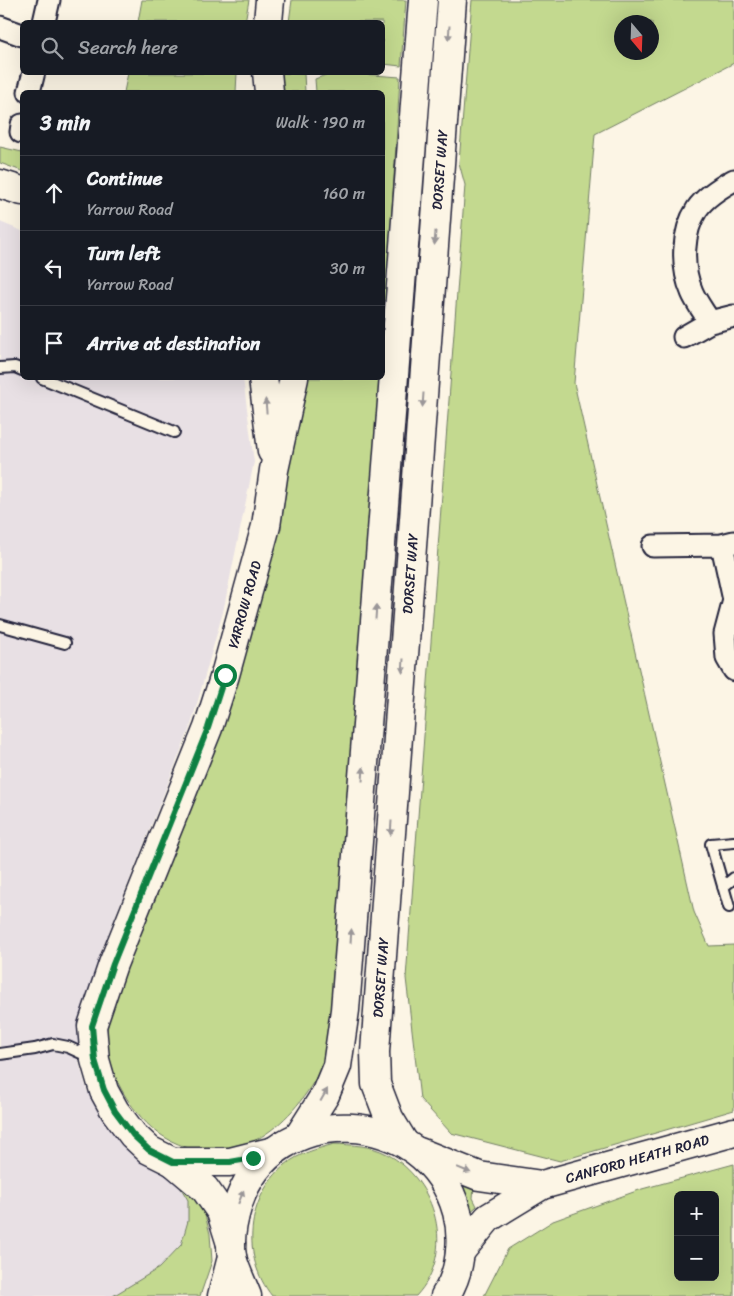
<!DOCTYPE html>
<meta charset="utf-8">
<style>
body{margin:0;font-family:Sriracha,sans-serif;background:#20242c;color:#f1f3f6}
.controls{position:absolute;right:15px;bottom:15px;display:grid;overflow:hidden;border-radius:8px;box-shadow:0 5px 20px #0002}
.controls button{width:45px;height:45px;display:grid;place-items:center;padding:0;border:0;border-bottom:1px solid #363941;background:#171b24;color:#f1f3f6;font:25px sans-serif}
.compass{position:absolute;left:614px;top:15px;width:45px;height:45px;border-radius:50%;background:#171b24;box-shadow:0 5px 20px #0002;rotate:161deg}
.stop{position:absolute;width:15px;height:15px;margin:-11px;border:4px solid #0b8043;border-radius:50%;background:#fff}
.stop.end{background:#0b8043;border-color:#fff;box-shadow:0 1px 5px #0008}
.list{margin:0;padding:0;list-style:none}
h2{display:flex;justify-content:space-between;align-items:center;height:65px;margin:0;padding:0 20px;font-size:21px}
h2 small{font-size:16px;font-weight:400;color:#9ea1a6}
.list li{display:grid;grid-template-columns:32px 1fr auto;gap:15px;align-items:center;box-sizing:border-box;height:75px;padding:0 20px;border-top:1px solid #363941}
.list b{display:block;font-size:19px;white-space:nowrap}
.list p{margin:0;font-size:16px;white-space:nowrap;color:#9ea1a6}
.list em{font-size:16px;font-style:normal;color:#9ea1a6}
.icon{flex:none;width:28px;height:28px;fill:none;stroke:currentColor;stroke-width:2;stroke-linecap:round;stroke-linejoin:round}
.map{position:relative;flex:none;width:734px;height:1296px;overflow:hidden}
.search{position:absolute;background:#171b24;box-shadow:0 5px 20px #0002;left:20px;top:20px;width:365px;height:55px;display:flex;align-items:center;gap:12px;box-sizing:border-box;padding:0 18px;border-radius:8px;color:#9ea1a6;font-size:19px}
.panel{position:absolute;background:#171b24;box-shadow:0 5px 20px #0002;left:20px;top:90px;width:365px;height:290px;border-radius:8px}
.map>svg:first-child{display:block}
.built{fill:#e8e0e4}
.green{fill:#c3d98f;stroke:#727e65;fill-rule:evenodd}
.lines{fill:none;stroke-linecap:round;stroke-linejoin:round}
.lane-casing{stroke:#22223b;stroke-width:14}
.street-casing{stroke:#22223b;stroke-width:25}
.secondary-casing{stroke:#22223b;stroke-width:31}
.highway-casing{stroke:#22223b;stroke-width:31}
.lane{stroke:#fcf5e5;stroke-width:10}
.street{stroke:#fcf5e5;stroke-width:21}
.secondary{stroke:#fcf5e5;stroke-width:28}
.highway{stroke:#fcf5e5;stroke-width:28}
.oneway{fill:#9a9698}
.route{stroke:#0b8043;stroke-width:6}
.labels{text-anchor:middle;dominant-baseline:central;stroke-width:4.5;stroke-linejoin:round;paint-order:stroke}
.street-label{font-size:14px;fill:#22223b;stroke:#fcf5e5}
</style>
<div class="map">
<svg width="734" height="1296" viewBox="0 0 734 1296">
<rect width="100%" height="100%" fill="#fcf5e5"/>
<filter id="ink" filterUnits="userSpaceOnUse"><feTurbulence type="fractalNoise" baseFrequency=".02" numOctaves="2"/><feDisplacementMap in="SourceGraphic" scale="10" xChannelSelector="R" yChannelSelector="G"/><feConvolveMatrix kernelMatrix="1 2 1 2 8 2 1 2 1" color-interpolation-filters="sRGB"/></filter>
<g filter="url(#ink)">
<path class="built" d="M0,222L22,231V378H243L254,462L223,612L191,725L101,952L82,1013L79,1063L87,1090L99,1113L118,1138L138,1157L176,1180L210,1234L212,1261L200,1296H0Z"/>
<path class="green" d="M142,0H249L245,22H138Z
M292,0H406L401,66L383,64L382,22H289Z
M472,0H734V63L595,134L574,383L694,912L709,946L734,945V1110L560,1161L451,1133L420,1099L406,978L465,185L459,163ZM622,22H652V52H622Z
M334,72L400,77L383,360L382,92H316L315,79Z
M128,73H237L236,92H124Z
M279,73L304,74L305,92H283Z
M0,147L22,152V171L0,163Z
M306,378H381L332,1031C330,1040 329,1049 326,1057C305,1110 247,1169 186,1147C165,1140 150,1129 136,1111C118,1089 107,1063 107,1034C107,1024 111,1014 114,1004C127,957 151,913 165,866C215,704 259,540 306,378Z
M334,1144C352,1145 370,1145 387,1154C436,1180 457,1252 416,1296H272C241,1257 246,1198 285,1165C299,1153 317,1149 334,1144Z
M734,1164V1296H484L508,1249L553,1221L642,1189ZM678,1195H715V1277H678Z
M452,1178L474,1186L473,1198L477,1206L466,1216Z
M176,1180L195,1193L204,1211L210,1234L212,1261L200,1296H113L159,1268L181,1245L188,1221V1200Z"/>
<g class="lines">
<defs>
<path id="lane" d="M0,368L15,367L22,370
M42,378L174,432
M0,625L65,643
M723,887L734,878
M729,907L711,844L734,842
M0,1054L35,1049L53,1044L68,1047L92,1058"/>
<path id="street" d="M44,22L49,0
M0,27L22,35
M29,92L34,72
M21,132L22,125
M734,180C721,187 706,196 697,209C682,232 681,267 692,292C696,302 704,312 710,322L734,316
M684,337L710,322
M722,545L734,600L725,634L727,658L734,670
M653,546L722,545L734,542"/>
<g id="secondary">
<path d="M268,22L270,0"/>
<path d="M267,72L269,92"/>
<path d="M0,184L22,191"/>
<path d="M263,378L272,451"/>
<path d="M419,1152L479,1176L542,1185"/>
<path d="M173,1162H230L274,1151"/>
<path id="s1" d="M231,1244L221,1212L205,1189L173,1162L149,1150L133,1135L115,1111L104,1091L95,1060L92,1026L113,964L208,728L225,675L266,526L274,470L294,378"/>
<path id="s2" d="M460,1252L488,1218L542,1185L734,1132"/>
</g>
<g id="highway">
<path d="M299,1136L325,1095L337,1066L345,1010L423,0"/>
<path id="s3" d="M403,1141L389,1118L376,1084L375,1052L452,0"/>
<path d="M222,1296L232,1257"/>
<path d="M247,1296C242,1283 235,1270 232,1257C229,1240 233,1220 238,1204C273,1097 427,1105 457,1212C464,1238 461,1273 445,1296"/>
</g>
</defs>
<use href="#lane" class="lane-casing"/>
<use href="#street" class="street-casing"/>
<use href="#secondary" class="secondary-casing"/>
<use href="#highway" class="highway-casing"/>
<use href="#lane" class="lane"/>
<use href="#street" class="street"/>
<use href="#secondary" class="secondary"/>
<use href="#highway" class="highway"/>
</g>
<defs><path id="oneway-solid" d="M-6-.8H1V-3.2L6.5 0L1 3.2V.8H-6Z" transform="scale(1.25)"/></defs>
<g class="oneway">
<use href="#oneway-solid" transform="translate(449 33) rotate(94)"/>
<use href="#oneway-solid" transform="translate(435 238) rotate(94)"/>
<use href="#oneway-solid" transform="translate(423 400) rotate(94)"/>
<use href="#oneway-solid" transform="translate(266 406) rotate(-95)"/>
<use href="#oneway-solid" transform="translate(376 612) rotate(-86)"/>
<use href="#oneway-solid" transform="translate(403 666) rotate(94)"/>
<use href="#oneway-solid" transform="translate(363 774) rotate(-86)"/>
<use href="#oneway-solid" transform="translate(391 828) rotate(94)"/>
<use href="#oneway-solid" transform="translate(351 936) rotate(-86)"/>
<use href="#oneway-solid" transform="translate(324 1095) rotate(-61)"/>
<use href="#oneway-solid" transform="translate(464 1170) rotate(22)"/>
<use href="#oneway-solid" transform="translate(241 1197) rotate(-68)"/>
</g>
</g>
<g class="lines" filter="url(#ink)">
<path class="route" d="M225,675L208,728L113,964L92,1026L95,1060L104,1090L115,1111L133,1135L149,1150L173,1162H230L253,1158"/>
</g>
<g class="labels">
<g class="street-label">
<text stroke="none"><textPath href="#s3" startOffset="980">DORSET WAY</textPath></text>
<text stroke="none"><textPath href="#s3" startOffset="575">DORSET WAY</textPath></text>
<text stroke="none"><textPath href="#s1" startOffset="720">YARROW ROAD</textPath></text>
<text stroke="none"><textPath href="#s3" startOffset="170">DORSET WAY</textPath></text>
<text stroke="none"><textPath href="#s2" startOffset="206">CANFORD HEATH ROAD</textPath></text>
</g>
</g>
</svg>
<div class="controls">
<button>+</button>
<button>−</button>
</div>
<svg class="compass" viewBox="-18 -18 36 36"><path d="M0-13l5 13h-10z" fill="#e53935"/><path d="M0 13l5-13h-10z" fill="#9ea1a6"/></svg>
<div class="stop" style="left:225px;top:675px"></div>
<div class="stop end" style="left:253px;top:1158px"></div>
<div class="search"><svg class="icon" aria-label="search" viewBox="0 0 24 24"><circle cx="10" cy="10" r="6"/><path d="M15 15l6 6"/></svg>Search here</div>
<section class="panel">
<h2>3 min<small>Walk · 190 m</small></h2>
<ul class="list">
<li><svg class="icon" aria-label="ahead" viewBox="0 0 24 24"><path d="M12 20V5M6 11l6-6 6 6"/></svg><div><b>Continue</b><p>Yarrow Road</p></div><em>160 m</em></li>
<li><svg class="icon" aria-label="left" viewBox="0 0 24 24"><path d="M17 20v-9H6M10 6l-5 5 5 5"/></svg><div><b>Turn left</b><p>Yarrow Road</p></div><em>30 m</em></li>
<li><svg class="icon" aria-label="arrive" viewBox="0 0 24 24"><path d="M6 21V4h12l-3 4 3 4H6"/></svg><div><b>Arrive at destination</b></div></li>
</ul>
</section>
</div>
